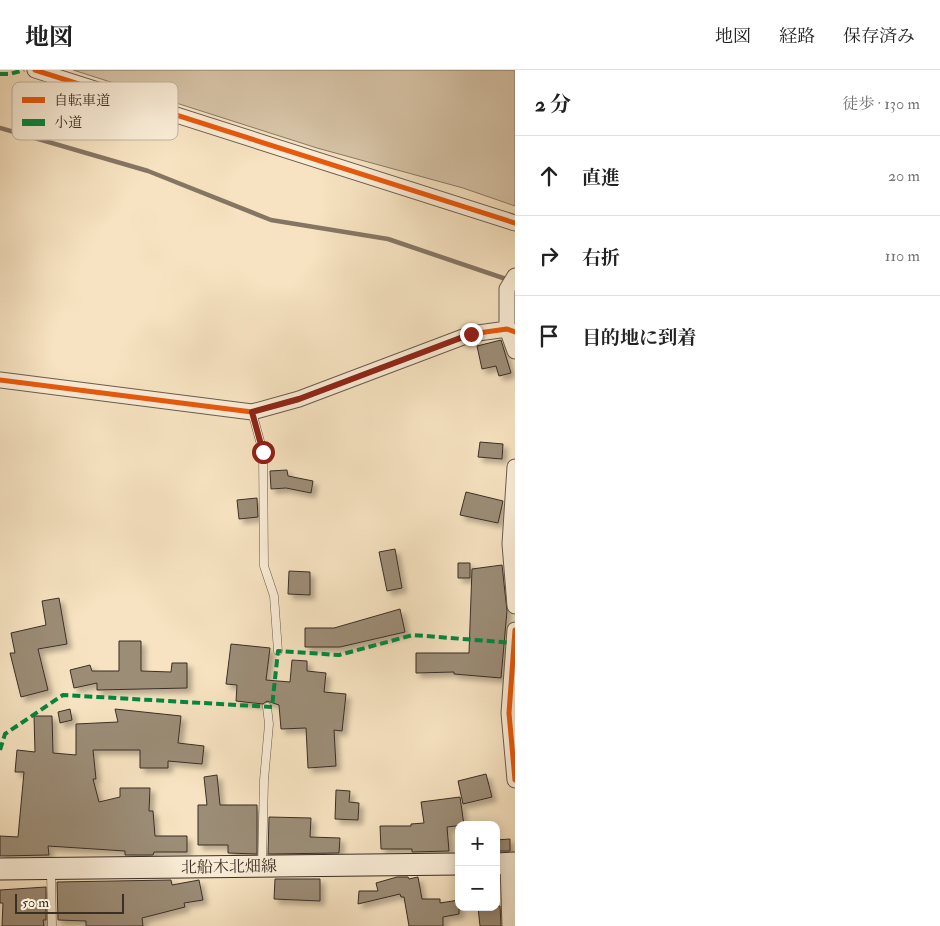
<!DOCTYPE html>
<html lang="ja">
<meta charset="utf-8">
<style>
body{margin:0;font-family:"IM FELL Double Pica","Noto Serif JP",serif;background:#f6f6f6;color:#222}
.controls{position:absolute;right:15px;bottom:15px;display:grid;overflow:hidden;border-radius:10px;box-shadow:0 2px 12px #0003}
.controls button{width:45px;height:45px;display:grid;place-items:center;padding:0;border:0;border-bottom:1px solid #e0e0e0;background:#fff;color:#222;font:25px sans-serif}
.scale{position:absolute;left:15px;bottom:12px;width:109px;box-sizing:border-box;padding-left:5px;border:2px solid #3a2f27;border-top:0;font-size:14px;line-height:18px;white-space:nowrap;color:#3a2f27;-webkit-text-stroke:4px #faedd7;paint-order:stroke}
.stop{position:absolute;width:15px;height:15px;margin:-11px;border:4px solid #8f2418;border-radius:50%;background:#fff}
.stop.end{background:#8f2418;border-color:#fff;box-shadow:0 1px 5px #0008}
.list{margin:0;padding:0;list-style:none}
h2{display:flex;justify-content:space-between;align-items:center;height:65px;margin:0;padding:0 20px;font-size:21px}
h2 small{font-size:16px;font-weight:400;color:#767676}
.list li{display:grid;grid-template-columns:32px 1fr auto;gap:15px;align-items:center;box-sizing:border-box;height:80px;padding:0 20px;border-top:1px solid #e0e0e0}
.list b{display:block;font-size:19px;white-space:nowrap}
.list em{font-size:16px;font-style:normal;color:#767676}
.icon{flex:none;width:28px;height:28px;fill:none;stroke:currentColor;stroke-width:2;stroke-linecap:round;stroke-linejoin:round}
.map{position:relative;flex:none;width:515px;height:856px;overflow:hidden}
header{display:flex;align-items:center;gap:30px;box-sizing:border-box;height:70px;padding:0 25px;background:#fff;border-bottom:1px solid #e0e0e0}
header strong{font-size:24px}
nav{display:flex;gap:28px;margin-inline-start:auto;font-size:18px}
main{display:flex}
aside{flex:1;background:#fff}
.map>svg:first-child{display:block}
.green{fill:#d7c4a7;stroke:#887a67}
.lines{fill:none;stroke-linecap:round;stroke-linejoin:round}
.stream{stroke:#857664;stroke-width:4.5}
.building{fill:#9c8d77;stroke:#3a2f27;filter:url(#shadow)}
.service-casing{stroke:#695c4e;stroke-width:9}
.minor-casing{stroke:#695c4e;stroke-width:17}
.tertiary-casing{stroke:#695c4e;stroke-width:21}
.secondary-casing{stroke:#3a2f27;stroke-width:23}
.service{stroke:#faedd7;stroke-width:8}
.minor{stroke:#faedd7;stroke-width:15}
.tertiary{stroke:#faedd7;stroke-width:19}
.secondary{stroke:#faedd7;stroke-width:21}
.quiet{stroke:#00873e;stroke-width:4;stroke-dasharray:8 4;stroke-linecap:butt}
.cycleway-casing{stroke:#faedd7;stroke-width:8}
.cycleway{stroke:#e8590c;stroke-width:5}
.route{stroke:#8f2418;stroke-width:6}
.labels{text-anchor:middle;dominant-baseline:central;stroke-width:4;stroke-linejoin:round;paint-order:stroke}
.street-label{font-size:16px;fill:#3a2f27;stroke:#faedd7}
.key{fill:#faedd7;stroke:#c0b4a2;stroke-width:1}
.key-label{font-size:14px;fill:#3a2f27}
</style>
<header>
<strong>地図</strong>
<nav><a>地図</a><a>経路</a><a>保存済み</a></nav>
</header>
<main>
<div class="map">
<svg width="515" height="856" viewBox="0 0 515 856">
<defs>
<filter id="shadow"><feDropShadow dx="4.5" dy="4.5" stdDeviation="2.5" flood-color="#0004"/></filter>
</defs>
<rect width="100%" height="100%" fill="#f7e3c1"/>
<filter id="stains"><feTurbulence type="fractalNoise" baseFrequency=".004" numOctaves="4"/><feColorMatrix values="0 0 0 0 .2 0 0 0 0 .09 0 0 0 0 .02 0 0 0 .5 -.17"/></filter>
<radialGradient id="worn" r=".72"><stop offset=".6" stop-color="#630" stop-opacity="0"/><stop offset="1" stop-color="#630" stop-opacity=".3"/></radialGradient>
<path class="green" d="M73,0H515V136L463,118L317,78Z"/>
<g class="lines">
<path class="stream" d="M0,58L148,101L271,150L388,169L509,210"/>
</g>
<path class="building" d="M501,270L511,303L499,306L496,296L482,299L477,276Z
M480,372L503,374L502,389L478,387Z
M287,400L288,406L313,411L311,423L286,418L271,419L270,401Z
M466,422L503,431L498,453L460,445Z
M257,428L258,447L239,449L237,430Z
M395,479L402,518L387,521L379,482Z
M458,493H470V508H458Z
M502,495L507,541L501,608L454,604V602L416,603V583H469L472,499Z
M289,501L310,502V525L288,524Z
M59,528L67,574L38,579L48,620L21,627L10,583H15L11,563L46,555L42,531Z
M400,539L405,562L340,577H305V558H334Z
M119,571H141V601L171,602L172,593H187V618L97,620V613L74,618L70,600L90,595L92,601H119Z
M231,574L270,578L266,610L290,612L292,590L307,591V601L326,603L324,622L346,624L342,661L334,660L336,696L308,698L306,658L281,659L279,635L267,631L263,634L236,631L237,615L226,614Z
M70,639L72,650L60,653L58,642Z
M115,639L181,646L178,673L204,676L202,694L168,691V698H140V680H93L96,709H93L99,732L120,727V718H150L149,741H153L155,766H187V782H154L153,785H125V781L48,776L49,785L0,786V766L18,767L24,702H15L17,680L35,682L34,646H52L53,683L76,685V654L118,652Z
M486,704L492,727L463,734L458,711Z
M217,705L220,735H257V784L228,783V775H198V735H207L204,707Z
M336,720L350,721L349,732L359,733L358,750L335,749Z
M460,727L464,755L447,757L449,781L412,782V779H381L380,756H411V754L424,753L421,732Z
M269,747L311,748L310,767L340,768L339,783L268,784Z
M510,769V781H496V770Z
M397,807H408L409,809L418,807L422,829H440V833L459,830V844L443,847V856H409L404,827H401L400,824L358,834L359,821H378L376,813Z
M275,809H320V831L274,829Z
M171,810L172,815L199,810L203,830L184,833L185,837L142,848L143,856H86V851L58,850L57,812Z
M46,817V850H43L44,856H2L3,833H0V820Z
M496,836H500L501,856H480L478,837Z"/>
<g class="lines">
<defs>
<path id="service" d="M252,342L263,382L264,496L274,526L278,581
M262,795L264,710L269,654L267,637
M51,801L52,856"/>
<path id="minor" d="M35,0L515,153
M515,206L507,219V259L515,281
M0,310L252,342L299,329L471,264L507,259L515,262
M515,397L510,474L515,536
M515,560L509,643L515,710"/>
<path id="tertiary" d="M510,793L512,856"/>
<path id="secondary" d="M496,794L515,793
M0,799L459,794"/>
</defs>
<use href="#service" class="service-casing"/>
<use href="#minor" class="minor-casing"/>
<use href="#tertiary" class="tertiary-casing"/>
<use href="#secondary" class="secondary-casing"/>
<use href="#service" class="service"/>
<use href="#minor" class="minor"/>
<use href="#tertiary" class="tertiary"/>
<use href="#secondary" class="secondary"/>
<path class="quiet" d="M0,4H10L24,0
M0,680L5,664L63,625L272,637L278,581L339,585L413,565L514,573"/>
<defs>
<path id="cycleway" d="M35,0L515,153
M0,310L252,342L299,329L471,264L507,259L515,262
M515,560L509,643L515,710"/>
</defs>
<use href="#cycleway" class="cycleway-casing"/>
<use href="#cycleway" class="cycleway"/>
</g>
<g class="lines">
<path class="route" d="M263,382L252,342L299,329L471,264"/>
</g>
<g class="labels">
<g class="street-label">
<text transform="translate(229 797) rotate(-1)">北船木北畑線</text>
</g>
</g>
<rect x="12" y="12" width="166" height="58" rx="8" class="key"/>
<rect x="22" y="27" width="23" height="6" fill="#e8590c"/>
<rect x="22" y="49" width="23" height="7" fill="#00873e"/>
<g class="key-label">
<text x="54" y="35">自転車道</text>
<text x="54" y="57">小道</text>
</g>
<rect width="100%" height="100%" filter="url(#stains)"/>
<rect width="100%" height="100%" fill="url(#worn)"/>
</svg>
<div class="controls">
<button>+</button>
<button>−</button>
</div>
<div class="scale">50 m</div>
<div class="stop" style="left:263px;top:382px"></div>
<div class="stop end" style="left:471px;top:264px"></div>
</div>
<aside>
<h2>2 分<small>徒歩 · 130 m</small></h2>
<ul class="list">
<li><svg class="icon" aria-label="ahead" viewBox="0 0 24 24"><path d="M12 20V5M6 11l6-6 6 6"/></svg><div><b>直進</b></div><em>20 m</em></li>
<li><svg class="icon" aria-label="right" viewBox="0 0 24 24"><path d="M7 20v-9h11M14 6l5 5-5 5"/></svg><div><b>右折</b></div><em>110 m</em></li>
<li><svg class="icon" aria-label="arrive" viewBox="0 0 24 24"><path d="M6 21V4h12l-3 4 3 4H6"/></svg><div><b>目的地に到着</b></div></li>
</ul>
</aside>
</main>
